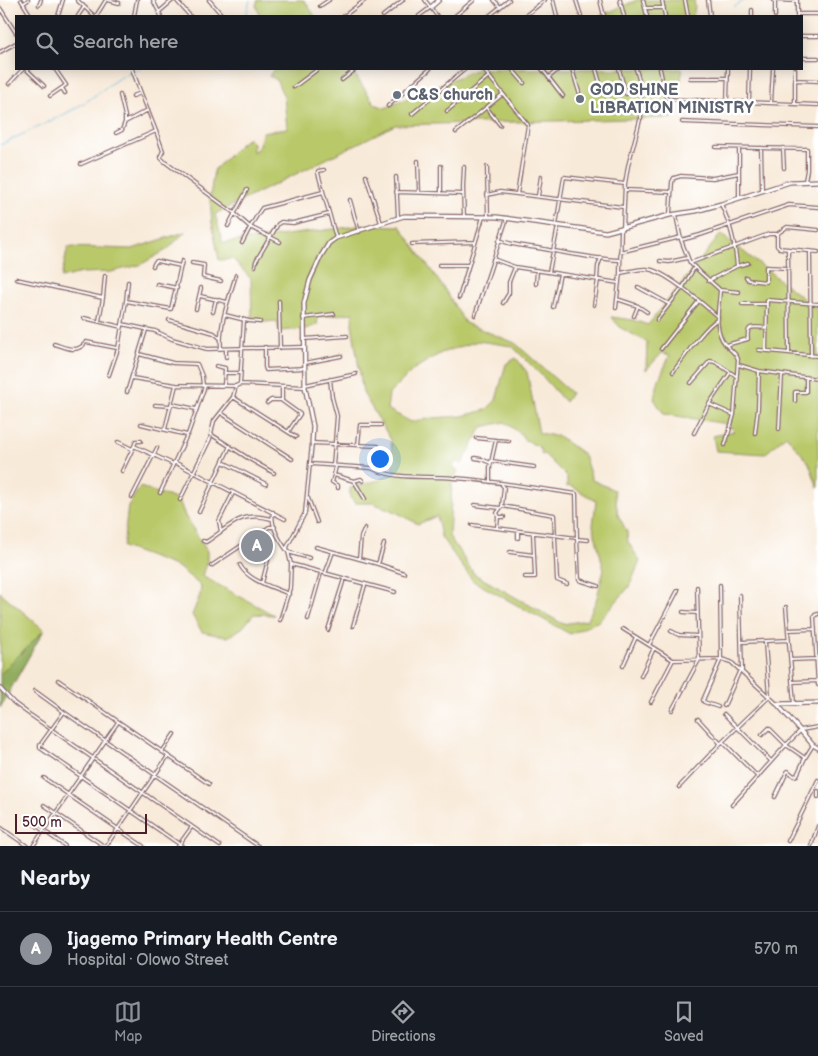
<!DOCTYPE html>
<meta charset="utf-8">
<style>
body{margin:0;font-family:"Balsamiq Sans",sans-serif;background:#242831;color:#f1f3f6}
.scale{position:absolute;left:15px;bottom:12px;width:132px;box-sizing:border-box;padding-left:5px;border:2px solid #4a1f2b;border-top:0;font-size:14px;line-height:18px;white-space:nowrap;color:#4a1f2b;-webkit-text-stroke:4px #fff;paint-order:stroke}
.you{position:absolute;left:379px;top:458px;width:18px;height:18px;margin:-12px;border:4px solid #fff;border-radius:50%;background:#1a73e8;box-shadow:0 0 0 8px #1a73e833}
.badge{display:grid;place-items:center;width:32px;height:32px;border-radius:50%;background:#8c9099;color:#fff;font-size:16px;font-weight:700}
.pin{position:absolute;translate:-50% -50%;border:2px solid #fff;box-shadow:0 1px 5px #0006}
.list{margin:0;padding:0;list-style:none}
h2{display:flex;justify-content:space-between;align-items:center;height:65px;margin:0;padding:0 20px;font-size:21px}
h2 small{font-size:16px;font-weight:400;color:#9ea1a6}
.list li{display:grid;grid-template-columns:32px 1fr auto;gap:15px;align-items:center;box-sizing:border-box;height:75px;padding:0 20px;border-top:1px solid #363941}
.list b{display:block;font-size:19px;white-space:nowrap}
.list p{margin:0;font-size:16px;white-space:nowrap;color:#9ea1a6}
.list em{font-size:16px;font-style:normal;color:#9ea1a6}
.icon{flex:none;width:28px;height:28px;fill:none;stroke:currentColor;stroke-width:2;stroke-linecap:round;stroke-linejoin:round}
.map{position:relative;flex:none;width:818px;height:846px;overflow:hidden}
.search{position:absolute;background:#171b24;box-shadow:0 2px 12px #0003;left:15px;right:15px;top:15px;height:55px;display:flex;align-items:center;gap:12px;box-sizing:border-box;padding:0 18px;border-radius:0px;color:#9ea1a6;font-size:19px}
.sheet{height:140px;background:#171b24}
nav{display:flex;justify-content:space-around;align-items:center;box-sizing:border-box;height:70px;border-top:1px solid #363941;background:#171b24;font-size:14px;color:#9ea1a6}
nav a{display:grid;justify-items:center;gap:2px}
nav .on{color:#8c9099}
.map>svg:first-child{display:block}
.green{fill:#b9c96b;stroke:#82744b;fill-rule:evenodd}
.forest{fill:#92ad5f;stroke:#6e6645}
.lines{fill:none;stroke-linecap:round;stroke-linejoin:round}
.stream{stroke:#67bce4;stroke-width:1}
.minor-casing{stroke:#876668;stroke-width:4.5}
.tertiary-casing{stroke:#876668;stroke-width:5.5}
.minor{stroke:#fff;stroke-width:2}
.tertiary{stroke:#fff;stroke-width:3}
.worship-dot{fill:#6b7280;stroke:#fff;stroke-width:2}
.labels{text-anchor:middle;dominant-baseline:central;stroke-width:5;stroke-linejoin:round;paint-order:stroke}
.worship-label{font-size:16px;font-weight:bold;fill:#5b616d;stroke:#fff;text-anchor:start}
</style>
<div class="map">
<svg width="818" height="846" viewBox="0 0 818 846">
<rect width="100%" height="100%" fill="#fff"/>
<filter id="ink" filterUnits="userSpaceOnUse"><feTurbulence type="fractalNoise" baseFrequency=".02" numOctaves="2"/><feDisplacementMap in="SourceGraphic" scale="10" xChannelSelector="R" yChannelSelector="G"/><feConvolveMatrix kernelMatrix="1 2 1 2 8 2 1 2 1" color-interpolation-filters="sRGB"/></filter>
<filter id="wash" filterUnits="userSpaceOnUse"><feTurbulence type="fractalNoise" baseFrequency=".0096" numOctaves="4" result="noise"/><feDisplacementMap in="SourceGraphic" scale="20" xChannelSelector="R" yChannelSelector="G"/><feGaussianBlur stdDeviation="1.12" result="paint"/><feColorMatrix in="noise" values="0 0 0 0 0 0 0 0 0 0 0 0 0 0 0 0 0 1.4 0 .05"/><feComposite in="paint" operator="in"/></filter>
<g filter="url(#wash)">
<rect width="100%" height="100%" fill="#f8ead9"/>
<path class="green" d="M258,0H304L315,16H260L256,5Z
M637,0H694L695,7L693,16H600Z
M274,69H351L375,104L385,108L477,69H683L673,118L395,125L215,214L223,243L365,225L400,226L445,290L465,323L515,343L571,393L565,402L544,378L512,346L478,341L441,353L414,369L389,394L387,409L411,422L432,418L462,416L486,410L496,400L506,364L516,358L527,372L539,433L560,437L584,455L592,480L614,490L618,515L627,532L628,542L640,561L629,587L599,621L570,634L473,581L441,537L437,516L418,524L394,511L372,503H356L350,498V488L379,480L393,471L391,440L363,393L352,324L353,313L318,317L317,325L305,329L279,331L277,321L265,322L252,318L251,279L233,259L219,260L212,223L210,197L214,170L238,146L248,138L253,143V152L258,148L263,132L287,128L284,97L276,79L269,76ZM505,422L523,436L522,438L526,441L527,440L534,445L535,444L542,451L540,453L542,455L544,454L567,477V487L571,486L596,501L593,526L604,570L596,601L587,620L563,624L474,574L449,536L452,482L458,471L452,468L456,461L462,464L482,427Z
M185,232L168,249L140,265L111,272L81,273L61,278L68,247L132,249Z
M721,234L818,310V488L809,463L786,435L765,454L716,451L713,436L735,431L727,424L664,414L654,399L659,379L670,355L662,353L646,370L647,342L621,328L611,317L633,320L648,325Z
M140,487L179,500L185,516L207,551V561L202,576L274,615L254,614L242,628L228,637L202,632L192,615L200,595L201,586L178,567L123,547L128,506Z
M0,592L44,630L0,674Z"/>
<path class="forest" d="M44,630L0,708V674Z"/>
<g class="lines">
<path class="stream" d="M734,7L744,0
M246,16L250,0
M222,69L232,72L234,69
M0,145C28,131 57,120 84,103C102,92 118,74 140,69"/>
</g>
</g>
<g filter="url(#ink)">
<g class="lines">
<defs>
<path id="minor" d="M21,0L31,16
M77,0L94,16
M108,0L119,3
M153,0L161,16
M176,0L190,16
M209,0L222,15
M425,0L437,16
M494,0L500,7
M553,0L557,16
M576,0L581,16
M600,0L604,16
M620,0L624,16
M643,0L647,16
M662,0L665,16
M685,0L688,16
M708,0L710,16
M773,0L797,1
M797,0V16
M24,3L28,0
M39,5L41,0
M320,6L329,0
M0,8L16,33
M645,8H664
M159,12L173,0
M797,14H818
M58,16L63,0
M78,16L84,7
M96,16L106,0
M134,16L137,0
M344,16L365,0
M383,16L403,0
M419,16L431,7
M455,16L474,0
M489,16L509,0
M525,16L545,0
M752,16V10
M775,16V0
M802,36H818
M0,52L16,43
M802,58H818
M26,69L44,86
M132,69L141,93
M483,69L528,125L517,194
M512,69L524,83
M542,69L563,96
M572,69L579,92
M596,69L602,90
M619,69L626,94
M636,69L641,87V118
M660,69L663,83
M549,77L559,69
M690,78H727
M342,80L356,69
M795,80L818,81
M9,84L23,69
M294,87L318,69
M664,87L666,98L668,99L818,105
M62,88L65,93
M468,94L474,100
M120,95L125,116V122
M50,96L66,85L55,69
M727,101L728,69
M749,102L750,69
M771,103L773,69
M795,104V69
M388,106L430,69
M486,107L500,125
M447,111L489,76
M412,114L465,69
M682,122L818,127
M156,131L163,151L160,157L165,162L234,213L250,227L280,242
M456,132L503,94
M116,133L122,130L125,122L148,110
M716,147L807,149V170L805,181
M761,148L762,190
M783,148L784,168
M418,161L419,191
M81,164L156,131L141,93L133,96
M441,166V193
M464,167L463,187L464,217
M487,167L488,217
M324,170L318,171V173L336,238
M366,176L381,223
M396,177L398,217
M626,190L671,192
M396,192L463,194
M487,195L500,192L623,207
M538,196L541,176
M739,197V148
M350,200L359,232
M721,204C731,226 735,243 737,266
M670,214L672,182L674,178L681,176L713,178L739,173
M676,215L681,240L690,263L720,290L739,292
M556,225L564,177L625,184
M228,226L247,190
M623,228L625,184L628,166L640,120
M777,234V246L779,248L818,252
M499,240C517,247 531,246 549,250C572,254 596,259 619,260
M681,240L700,235L789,205L818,207
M242,243C248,231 254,219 262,208L323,192
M412,244L475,242
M788,249L789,353
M620,252L681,237
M810,252L811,356
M493,259L515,267L619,283
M660,261L669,262L687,258
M192,263L204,265L203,277L221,281
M690,263L769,234H777L787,227L818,230
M439,265H469
M153,266L155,262L157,261L181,266
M255,266L256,261L278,224L281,222L293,223L329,214
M549,272L558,226
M620,273C629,272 639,268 647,269C665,270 704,305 718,317
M746,277L748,280L766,282V267L787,268
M16,279L103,298L99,321
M597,280L598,266L601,258
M708,281L737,266L748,263
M157,284L177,288
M536,284L537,270
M638,287L669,304
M720,290C719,308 713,329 725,344C730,350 736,353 738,359L734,415
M200,296L227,302
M103,298L105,276
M459,298L483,217
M617,299L638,306L647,312
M126,301L128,282
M279,301L280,348
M503,303L509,293V282L515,267
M742,304H765
M594,305L598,280
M553,307L560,274
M616,308L620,273L621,229
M196,309L201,288
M213,312L216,299
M225,315L249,321L260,322
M475,315L507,218
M634,316L638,306
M84,318L122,327
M303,318L334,314
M169,320L214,333L220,338
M657,320L683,287L694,268
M122,324L155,331L172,339L207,349L304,347
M304,339L347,336
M54,344C67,348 77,354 86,342L117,348
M726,345L748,339C746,324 754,327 766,328
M265,347V367L266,370L304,368
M221,348C219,324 229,298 236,275
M226,349V357
M661,349L698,302
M759,350L818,356
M766,351L767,300L818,304
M139,354L173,363L197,364L202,376L203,386
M305,363L341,356
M739,365L759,371L818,379
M216,366L225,368L224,385
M673,372C684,358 703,328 718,319
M225,373H240
M109,375L118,349L126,301L171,309L182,261
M132,378L176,385L236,386L240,384L305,387
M330,379L332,397L337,416L333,466
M691,383L710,361L715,362L736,376
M240,384L244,320
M305,385L356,374
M282,387V401L300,414L288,432
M127,392L146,330
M233,397L296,437
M795,401V392H806V377
M267,403L271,400H282
M172,404L196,409
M709,404L734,415L725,445
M155,405L170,406
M221,413L292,459
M141,424L187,435L160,493
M165,429L176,385
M779,429L782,375
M694,433L709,404L730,373
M755,433L758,408L759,371
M188,434L205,386
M212,435L251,460L274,473
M476,438L496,440L490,467V482
M496,440L509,441
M118,442L132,449
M358,445L360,425H381
M134,446L136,441H141
M378,446L312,443L305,513L287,547L291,564L395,592
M475,458L481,459L491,463
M492,461L534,467
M174,462L285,519
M223,462L266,484
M311,464L371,468C399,481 425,475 454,478C495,481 536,488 576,494L577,538
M336,466L334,475L354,481L365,499
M122,471L134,446L173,464
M334,475L332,482L338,486V488
M354,481L361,479L363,481
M502,485L504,487L502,506L497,513L499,517H504
M132,497L157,448
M308,498L317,522
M180,500L210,439L214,421L233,397L236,386
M475,505L500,508
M502,506L554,515L557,580L567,584
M199,512L230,446
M273,512C270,526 280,541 288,552L309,558
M472,525L577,538L579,580L598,586
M497,528L498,516
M221,532L219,521L233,493
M518,538V531
M577,539L588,540
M203,541L206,542C231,526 240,510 272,519
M316,547L378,564L404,573
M510,552L534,555
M359,559L361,537L365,528
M378,564L384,544
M240,565C248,581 273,587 289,594
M211,566L269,527H275
M325,574L333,552
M525,577H535L533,533
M262,583L268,560
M740,595L742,672
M786,607L794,704
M683,612L697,613
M818,614L815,615L814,617L818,685
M308,619L321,573
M280,620L290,588L291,564
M353,626L365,585
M623,629L673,660L721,659L731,662L777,704
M328,630L344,579
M788,630L815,629
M671,631L679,635L698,636
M742,642L788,640
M649,645L678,590
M790,660L816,659
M623,666L636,637
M641,676L654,648
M58,680L209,784
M792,682L817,681
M0,688L14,703L29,714L220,846
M35,691L64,712L40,745V748L182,846
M651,702L673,660
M724,706L740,670
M718,707L704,702L703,700L721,659L720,585
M672,710L699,660L697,587
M64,712L258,846
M724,714L771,761
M698,719L720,743
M762,735L769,728L786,745L805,758
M723,742L758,777
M162,752L174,734
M44,778L143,846
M679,787L720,744L769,697L765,642
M818,791V797
M775,797L787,772L788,771L794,776L797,775L805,758L813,745
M44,805L104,846
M732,805L786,745L801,730L818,727
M26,818L65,846
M0,827L27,846
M788,841L818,780
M33,846L118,722
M106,846L168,756
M178,846L191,828
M811,846L818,826"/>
<path id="tertiary" d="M431,7L439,0
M312,443L313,426L305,387L304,303L310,280L321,256L329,243L336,238L404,216L497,217L606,232L670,215L696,211L721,204L790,182L818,181
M777,704L813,745L818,748
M778,704L818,703"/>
</defs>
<use href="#minor" class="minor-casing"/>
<use href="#tertiary" class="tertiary-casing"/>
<use href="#minor" class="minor"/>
<use href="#tertiary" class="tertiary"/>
</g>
</g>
<g class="worship-dot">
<circle cx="397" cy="95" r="5"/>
<circle cx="580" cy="99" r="5"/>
</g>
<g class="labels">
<g class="worship-label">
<text x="590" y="90">GOD SHINE<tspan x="590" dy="18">LIBRATION MINISTRY</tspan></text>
<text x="407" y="95">C&amp;S church</text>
</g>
</g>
</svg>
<div class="scale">500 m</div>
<div class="you"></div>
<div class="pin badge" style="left:257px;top:546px">A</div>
<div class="search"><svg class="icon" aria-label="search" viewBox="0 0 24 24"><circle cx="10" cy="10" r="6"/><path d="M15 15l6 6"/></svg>Search here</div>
</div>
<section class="sheet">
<h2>Nearby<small></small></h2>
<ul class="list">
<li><span class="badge">A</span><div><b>Ijagemo Primary Health Centre</b><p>Hospital · Olowo Street</p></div><em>570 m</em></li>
</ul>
</section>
<nav>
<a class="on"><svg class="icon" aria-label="map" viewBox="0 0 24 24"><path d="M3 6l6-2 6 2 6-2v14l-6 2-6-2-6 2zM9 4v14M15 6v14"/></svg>Map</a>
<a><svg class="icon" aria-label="directions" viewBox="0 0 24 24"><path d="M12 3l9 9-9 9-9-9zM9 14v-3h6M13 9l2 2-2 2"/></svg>Directions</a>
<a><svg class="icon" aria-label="saved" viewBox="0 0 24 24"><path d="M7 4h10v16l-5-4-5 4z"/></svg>Saved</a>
</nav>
